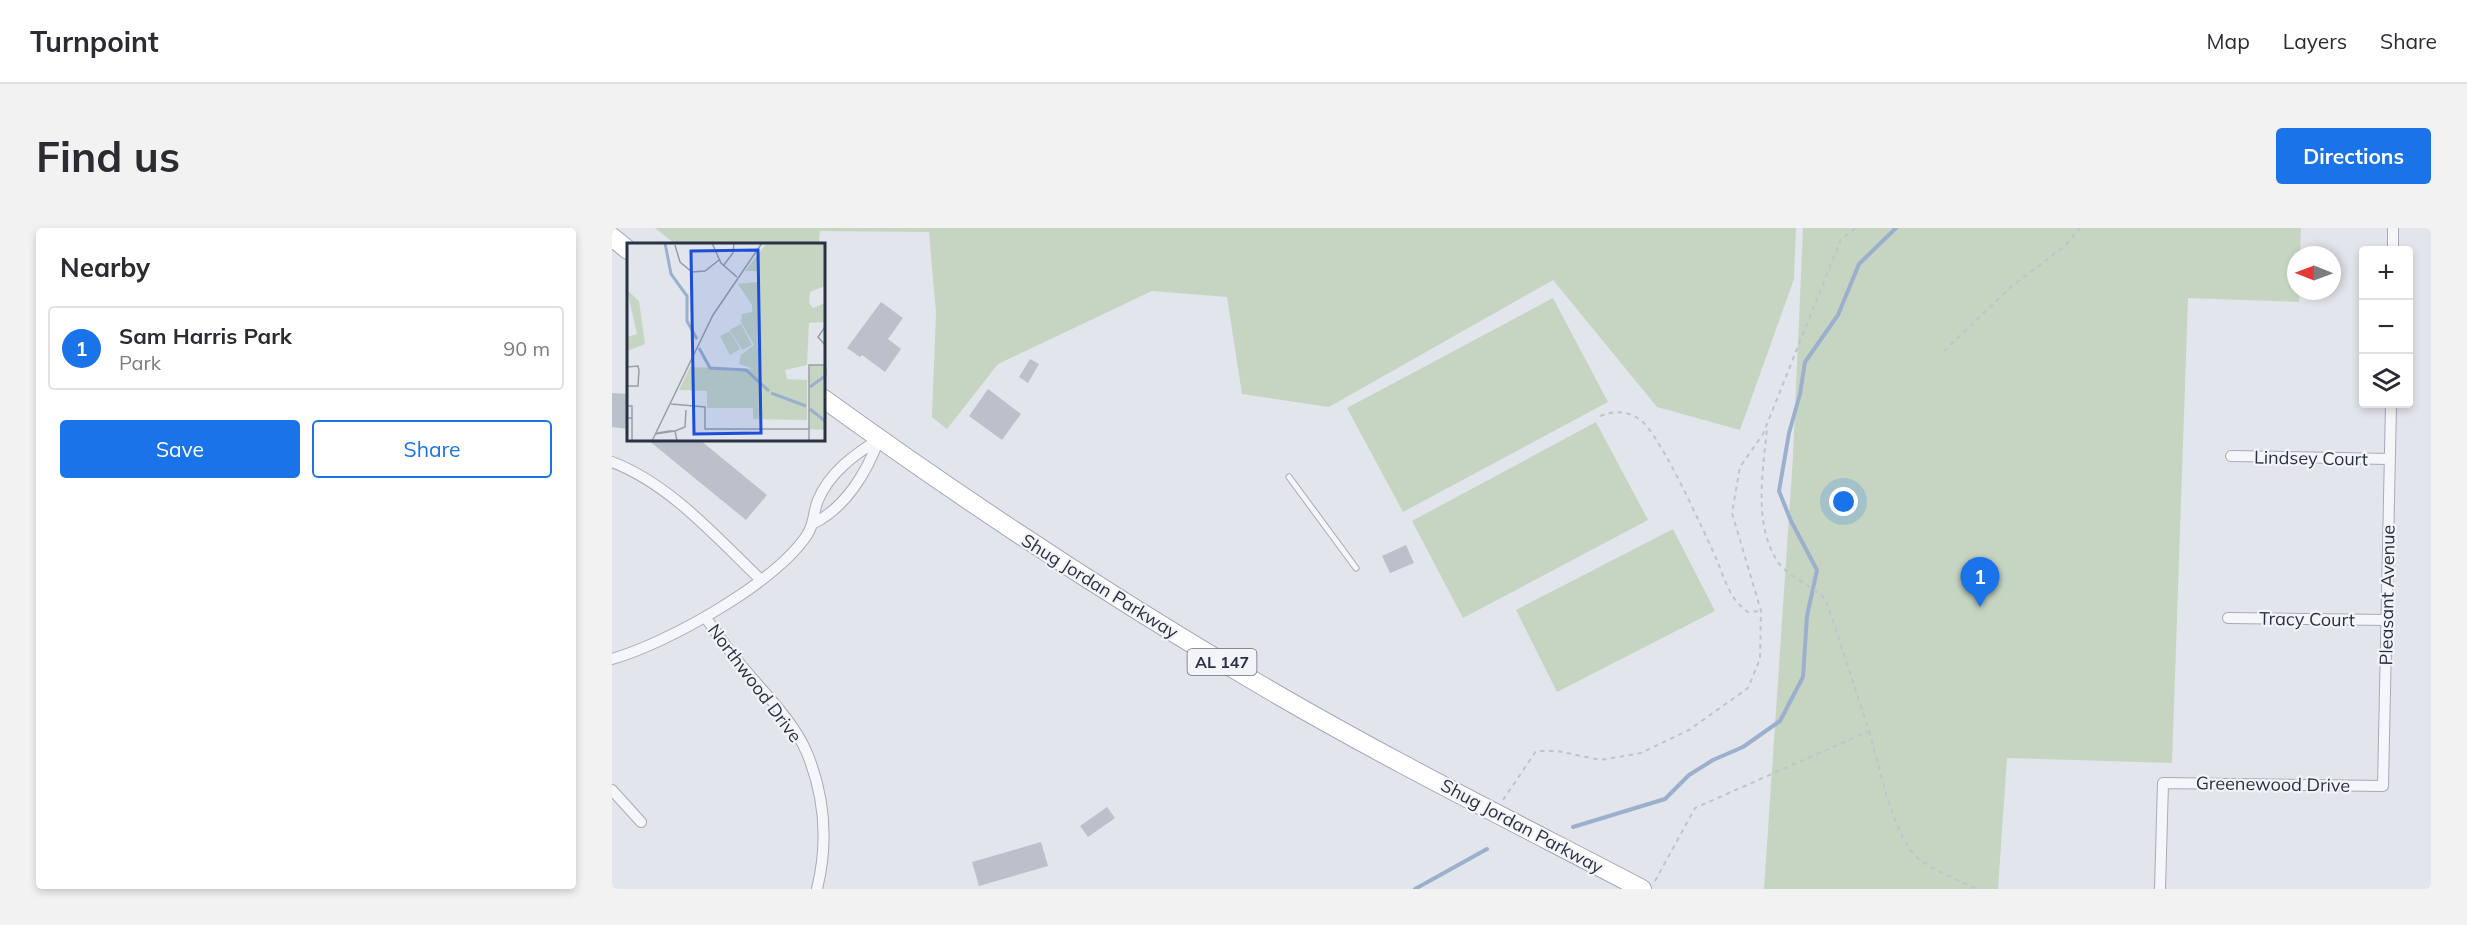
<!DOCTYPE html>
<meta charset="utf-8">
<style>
body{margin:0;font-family:Mulish,sans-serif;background:#f2f2f3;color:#2b2b33}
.controls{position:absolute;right:18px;top:18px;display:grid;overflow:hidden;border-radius:6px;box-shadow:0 3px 9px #0003}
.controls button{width:54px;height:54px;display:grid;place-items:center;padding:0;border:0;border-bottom:2px solid #e1e1e2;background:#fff;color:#2b2b33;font:30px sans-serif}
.compass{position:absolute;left:1675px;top:18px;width:54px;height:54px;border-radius:50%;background:#fff;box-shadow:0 3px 9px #0003;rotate:271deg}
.you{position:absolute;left:1232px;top:274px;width:21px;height:21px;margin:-15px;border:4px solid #fff;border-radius:50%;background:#1a73e8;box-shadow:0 0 0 9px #1a73e833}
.badge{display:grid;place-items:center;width:39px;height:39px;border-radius:50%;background:#1a73e8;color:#fff;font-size:20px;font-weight:700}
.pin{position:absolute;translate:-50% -50px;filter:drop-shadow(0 2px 3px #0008)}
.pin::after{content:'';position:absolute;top:32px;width:21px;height:18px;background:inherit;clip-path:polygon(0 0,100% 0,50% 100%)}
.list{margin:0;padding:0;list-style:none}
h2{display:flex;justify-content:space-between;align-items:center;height:78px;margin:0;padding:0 24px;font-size:26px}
h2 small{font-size:20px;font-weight:400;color:#7c7c81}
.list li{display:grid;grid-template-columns:39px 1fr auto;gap:18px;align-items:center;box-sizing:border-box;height:84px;margin:0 12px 12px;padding:0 12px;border:2px solid #e1e1e2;border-radius:6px}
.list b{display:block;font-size:22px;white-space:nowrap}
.list p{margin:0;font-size:20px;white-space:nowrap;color:#7c7c81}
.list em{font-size:20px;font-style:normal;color:#7c7c81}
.actions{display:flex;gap:12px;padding:18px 24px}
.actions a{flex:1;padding:14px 0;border:2px solid #1a73e8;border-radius:6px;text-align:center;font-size:21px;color:#1a73e8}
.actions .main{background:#1a73e8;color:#fff}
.icon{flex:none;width:33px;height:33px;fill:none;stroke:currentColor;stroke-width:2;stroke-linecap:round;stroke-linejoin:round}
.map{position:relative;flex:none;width:1819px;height:661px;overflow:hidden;border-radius:6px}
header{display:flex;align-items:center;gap:36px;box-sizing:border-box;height:84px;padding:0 30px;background:#fff;border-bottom:2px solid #e1e1e2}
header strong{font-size:28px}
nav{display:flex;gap:33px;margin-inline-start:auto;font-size:21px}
.intro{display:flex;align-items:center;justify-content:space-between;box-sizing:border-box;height:144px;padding:0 36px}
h1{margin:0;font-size:42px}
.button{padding:15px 27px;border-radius:6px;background:#1a73e8;color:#fff;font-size:21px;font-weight:700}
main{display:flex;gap:36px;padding:0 36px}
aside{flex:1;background:#fff;border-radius:6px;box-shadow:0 3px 9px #0003}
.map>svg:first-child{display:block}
.green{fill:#c6d5c2}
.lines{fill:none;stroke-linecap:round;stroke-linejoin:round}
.stream{stroke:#9bb0cd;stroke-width:4}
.building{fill:#bcc0cb}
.lane-casing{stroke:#a7abb6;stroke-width:7}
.street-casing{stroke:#a7abb6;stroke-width:12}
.primary-casing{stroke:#a0a8b7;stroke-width:20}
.path{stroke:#c0c3ca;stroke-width:2;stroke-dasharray:4.5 4.5;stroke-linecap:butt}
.lane{stroke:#f5f6f9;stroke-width:5}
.street{stroke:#f5f6f9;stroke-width:10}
.primary{stroke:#fff;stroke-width:18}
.labels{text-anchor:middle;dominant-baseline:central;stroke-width:4.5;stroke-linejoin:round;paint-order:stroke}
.shield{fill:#f2f4f8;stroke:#656c7a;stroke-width:1.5}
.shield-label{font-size:16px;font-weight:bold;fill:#293144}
.street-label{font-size:18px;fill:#293144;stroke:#f2f4f8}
.inset-river{fill:none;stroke:#9bb0cd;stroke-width:3}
.inset-road{fill:none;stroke:#989da8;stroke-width:1.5}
.view{fill:#1d4ed8;fill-opacity:0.15;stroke:#1d4ed8;stroke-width:3}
.inset-edge{fill:none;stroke:#293144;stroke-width:3}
</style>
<header>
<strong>Turnpoint</strong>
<nav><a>Map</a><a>Layers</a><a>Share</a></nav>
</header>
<div class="intro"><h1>Find us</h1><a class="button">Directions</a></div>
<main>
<aside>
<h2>Nearby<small></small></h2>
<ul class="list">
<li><span class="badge">1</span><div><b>Sam Harris Park</b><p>Park</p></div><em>90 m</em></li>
</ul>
<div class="actions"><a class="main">Save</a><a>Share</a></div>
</aside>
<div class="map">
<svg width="1819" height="661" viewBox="0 0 1819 661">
<rect width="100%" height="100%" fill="#e2e5eb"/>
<path class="green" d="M43,0H1184L1182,51L1128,202L1045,179L941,52L717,179L630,166L615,69L540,63L386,136L335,201L320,189L324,85L317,4L208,3L207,16H63Z
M1191,0H1689L1688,27H1684V63H1687V74L1576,70L1560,535L1395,530L1386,661H1152L1181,229Z
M941,70L996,174L791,284L735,180Z
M984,194L1036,292L851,390L800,293Z
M1061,301L1103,383L945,464L904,382Z"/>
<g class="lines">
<path class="stream" d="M961,599L1053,571L1077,547L1101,532L1131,519L1168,493L1191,449L1195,388L1205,342L1179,293L1167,263L1177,205L1188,166L1193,134L1226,87L1247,36L1284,0
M803,661L875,621"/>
</g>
<path class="building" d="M269,74L291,90L276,111L289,121L273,144L250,127L248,129L235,120Z
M418,131L427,136L416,155L407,149Z
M376,161L409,186L390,212L357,188Z
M0,165L16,166V201L0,199Z
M36,212H88L155,267L134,292Z
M794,317L802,335L778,345L770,328Z
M495,579L503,590L476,609L468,598Z
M429,614L436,638L367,658L360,634Z"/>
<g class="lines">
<defs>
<path id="lane" d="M677,249L744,340"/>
<path id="street" d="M1781,22V0
M1619,228L1778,231
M0,234C58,256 104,309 148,351
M202,295C234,279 255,244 267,211
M93,389C105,405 116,422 129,437C152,465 181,492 195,525C213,569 216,616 205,661
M1616,390L1774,392
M0,431C56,415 163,355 195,307C203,295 201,284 206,272C218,244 242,227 267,211
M0,562L29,594
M1548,661L1551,555L1771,558L1779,176"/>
<path id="primary" d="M0,9L16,22
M212,171C349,270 491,364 637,450C765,526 898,592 1030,661"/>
</defs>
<use href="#lane" class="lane-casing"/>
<use href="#street" class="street-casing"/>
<use href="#primary" class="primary-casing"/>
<path class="path" d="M1332,123L1400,58L1454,17L1468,0
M988,188C1002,183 1014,182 1027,191C1047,203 1092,304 1104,330C1113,351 1117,371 1136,384L1149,383
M1257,503C1267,536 1281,610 1307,631C1324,644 1346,652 1365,661
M891,572L924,523H945L989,532L1029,525L1077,502L1136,460L1148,431L1149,383L1120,285L1128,239L1151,206L1229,11L1244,0
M1043,653L1083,580L1257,503L1214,372C1201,358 1176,349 1166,334C1141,297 1151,243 1155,201"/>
<use href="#lane" class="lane"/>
<use href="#street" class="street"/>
<use href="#primary" class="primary"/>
</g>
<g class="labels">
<rect class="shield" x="575.5" y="421" width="69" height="26" rx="4.5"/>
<g class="shield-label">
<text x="610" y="434">AL 147</text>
</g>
<g class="street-label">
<text transform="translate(1699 230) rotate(1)">Lindsey Court</text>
<text transform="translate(488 358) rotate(32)">Shug Jordan Parkway</text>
<text transform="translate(1775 367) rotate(-89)">Pleasant Avenue</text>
<text transform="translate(1695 391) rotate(1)">Tracy Court</text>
<text transform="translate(143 455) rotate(53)">Northwood Drive</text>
<text transform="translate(1661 556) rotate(1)">Greenewood Drive</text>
<text transform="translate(910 598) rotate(28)">Shug Jordan Parkway</text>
</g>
</g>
<g transform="translate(15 15)">
<rect width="198" height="198" fill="#e2e5eb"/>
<path d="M140,0H198V43L183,49L182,60L186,65L198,60V79L182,80L180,122L158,127L160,136L180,137V177L126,176V165H80V148L52,147L63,124L127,126L112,121L114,112L127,102L114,79L115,71L125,69V62L111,41L131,39L130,28H118ZM0,47L12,58L18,101L0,108V94L10,91ZM114,81L125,102L115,107L103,87ZM103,88L113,106L103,112L93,93ZM182,122L198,123V187L182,186Z" fill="#c6d5c2"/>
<path class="inset-river" d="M38,0L44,31L60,53V78L70,96M72,105L83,125L119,127L142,148M183,144L198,133V124M144,150L179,163M183,166L198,178"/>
<path class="inset-road" d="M85,0L94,20L110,34M48,2L53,19L65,29L78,28L92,17M96,23L106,10L107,0M198,84L191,94L198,102M0,124L11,123L12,127L11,143H0M44,161L78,164V186H182M0,163H5V175H0M5,175V198M42,188H48L28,191L31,190ZM25,198L86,72L135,0M50,198L48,188L58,184L59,167M182,198V122H198"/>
<path class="view" d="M131,7L134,190L67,191L64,8Z"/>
<rect width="198" height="198" class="inset-edge"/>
</g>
</svg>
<div class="controls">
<button>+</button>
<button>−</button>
<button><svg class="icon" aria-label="layers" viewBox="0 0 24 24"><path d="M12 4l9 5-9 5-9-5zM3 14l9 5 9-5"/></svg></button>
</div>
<svg class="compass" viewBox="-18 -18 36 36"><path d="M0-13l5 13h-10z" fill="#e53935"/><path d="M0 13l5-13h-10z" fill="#7c7c81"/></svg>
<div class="you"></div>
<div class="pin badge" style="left:1368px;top:379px">1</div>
</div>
</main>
